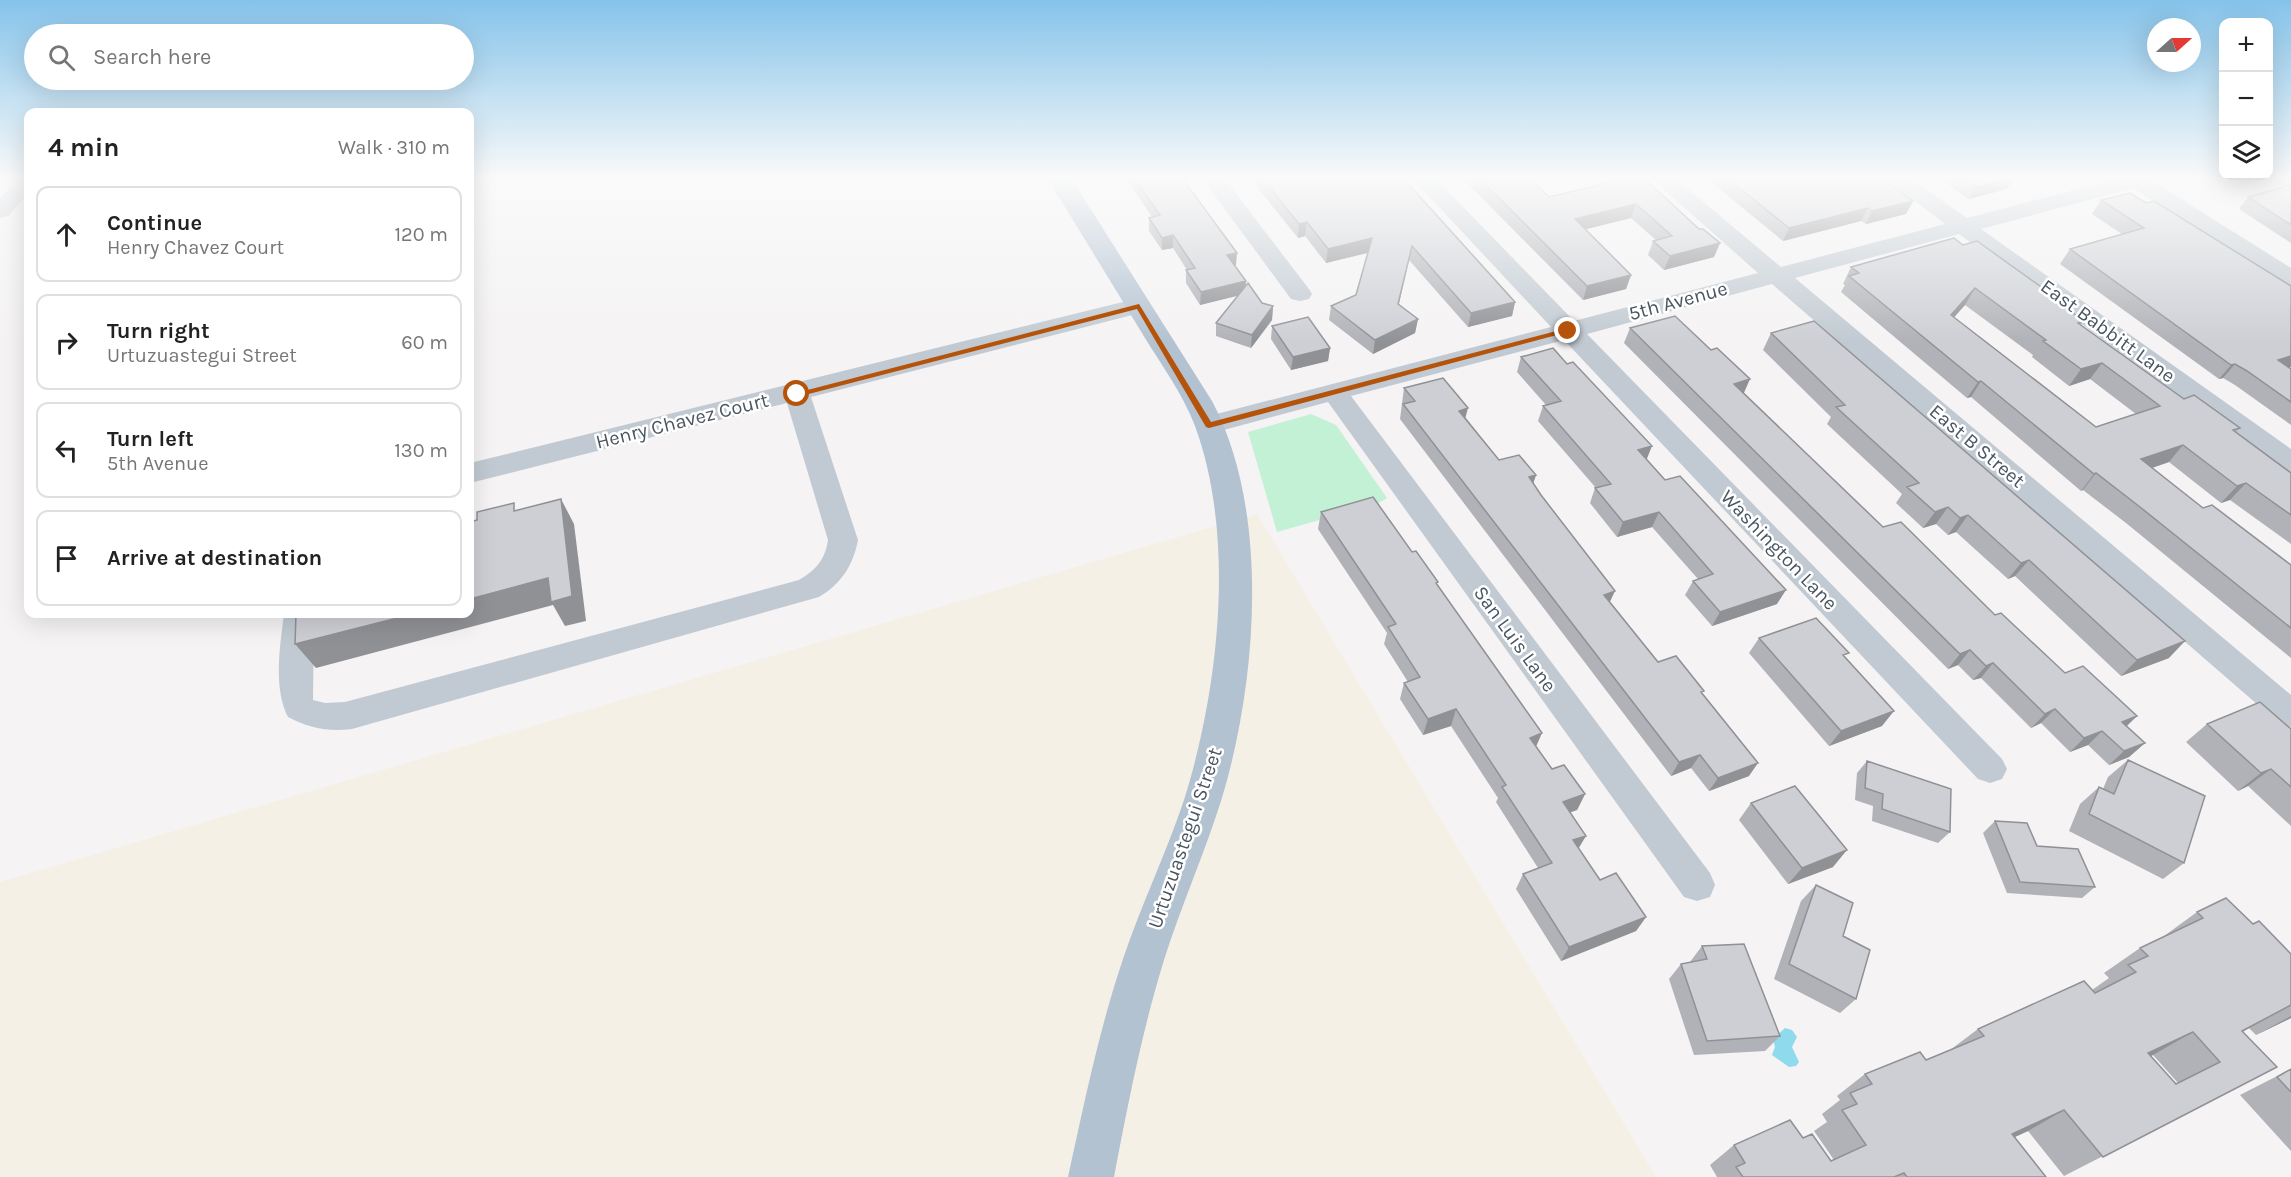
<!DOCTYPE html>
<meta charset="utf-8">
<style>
body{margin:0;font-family:Karla,sans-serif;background:#f2f2f2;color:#222}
.controls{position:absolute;right:18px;top:18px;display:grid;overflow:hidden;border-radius:12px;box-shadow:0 6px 24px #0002}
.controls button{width:54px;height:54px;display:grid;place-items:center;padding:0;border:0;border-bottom:2px solid #e0e0e0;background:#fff;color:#222;font:30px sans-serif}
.compass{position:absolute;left:2147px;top:18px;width:54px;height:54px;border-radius:50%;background:#fff;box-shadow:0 6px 24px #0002;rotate:69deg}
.stop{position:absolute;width:18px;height:18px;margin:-14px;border:4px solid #b45309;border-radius:50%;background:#fff}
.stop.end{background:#b45309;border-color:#fff;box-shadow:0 2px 6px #0008}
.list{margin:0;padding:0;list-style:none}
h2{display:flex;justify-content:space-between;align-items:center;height:78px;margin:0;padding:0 24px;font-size:26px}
h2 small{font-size:20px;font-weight:400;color:#767676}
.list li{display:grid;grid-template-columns:39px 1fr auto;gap:18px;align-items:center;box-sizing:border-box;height:96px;margin:0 12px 12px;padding:0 12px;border:2px solid #e0e0e0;border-radius:12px}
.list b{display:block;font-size:22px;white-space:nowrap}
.list p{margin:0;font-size:20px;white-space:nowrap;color:#767676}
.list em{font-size:20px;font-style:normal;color:#767676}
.icon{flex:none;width:33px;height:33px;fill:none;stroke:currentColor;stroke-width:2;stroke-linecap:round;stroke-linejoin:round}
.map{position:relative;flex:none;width:2291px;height:1177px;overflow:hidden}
.search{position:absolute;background:#fff;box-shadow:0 6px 24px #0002;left:24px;top:24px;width:450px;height:66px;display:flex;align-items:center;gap:15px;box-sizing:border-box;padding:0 21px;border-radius:33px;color:#767676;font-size:22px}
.panel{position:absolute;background:#fff;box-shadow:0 6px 24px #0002;left:24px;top:108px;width:450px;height:510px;border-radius:12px}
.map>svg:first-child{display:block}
.green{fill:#c3f1d5}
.sand{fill:#f5f0e5}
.water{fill:#90daee}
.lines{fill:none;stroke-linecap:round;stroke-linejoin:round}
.minor{fill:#c1cad2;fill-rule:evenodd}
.major{fill:#b3c2d1;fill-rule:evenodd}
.wall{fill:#b0b2b7;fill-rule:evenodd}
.shaded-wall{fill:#909195}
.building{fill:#cdcfd5;stroke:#909195;stroke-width:1.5;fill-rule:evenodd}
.route{fill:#b45309}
.labels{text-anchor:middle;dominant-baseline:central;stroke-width:5;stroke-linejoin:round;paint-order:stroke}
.street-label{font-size:20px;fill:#4a5661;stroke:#fff}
</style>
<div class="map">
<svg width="2291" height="1177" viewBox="0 0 2291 1177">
<rect width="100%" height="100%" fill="#f5f3f3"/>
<path class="green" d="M1311,414L1336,425L1387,498L1379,503L1277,532L1248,432Z"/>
<path class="sand" d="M1257,514L1656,1177H0V882Z"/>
<path class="water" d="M1785,1028L1792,1030L1797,1037L1792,1047L1799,1062L1796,1066L1789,1067L1772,1055L1775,1047L1773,1039Z"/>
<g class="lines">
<path class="minor" d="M20,178H28V194L8,216L0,218V198Z
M1202,178H1224L1309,289L1312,294L1309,299L1300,301L1291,299Z
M1412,178H1435L1574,321L1758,273L1651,178H1675L1781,267L1945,224L1885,178H1910L1967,218L2121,178H2157L2154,182L2291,268V285L2283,283L2133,188L1981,229L2291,449V473L2281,470L1959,234L1795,278L2291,695V727L2280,724L1772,284L1587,334L2002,759L2007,769L2002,779L1990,783L1978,779L1564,340L1351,396L1710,873L1715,885L1710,897L1697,901L1684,897L1328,402L1209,434L1200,431L1196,425L1200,419L1209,416L1551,327Z
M1139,298L1148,301L1151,306L1148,311L811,397L858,540C853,566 841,584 819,597L352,729C329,732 309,728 288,717C273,688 280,646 284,614H314L313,700L325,703L345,702L799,580C816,570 825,560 828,540L787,403L470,483V463Z"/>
<path class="major" d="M1047,178H1071L1212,401C1271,512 1257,684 1221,801C1204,855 1181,906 1164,960C1142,1031 1128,1104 1114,1177H1068C1084,1104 1099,1030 1123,959C1141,905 1166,854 1184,800C1219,689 1236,537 1195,426C1183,394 1162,366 1145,338C1112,284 1080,231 1047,178Z"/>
</g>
<path class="wall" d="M1126,178H1182L1237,253L1235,266L1246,286L1262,303L1273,306L1272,320L1251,348L1216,336V323L1238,295L1200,305L1186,283V270H1187L1173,248L1162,250L1149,231V218L1152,217Z
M1250,178H1403L1515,302L1512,316L1468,327L1409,260L1399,304L1418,319L1415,333L1373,354L1329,320L1331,306L1356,295L1368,253L1326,263L1305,236L1298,238Z
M1462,178H1529L1549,197L1629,178L1699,229L1720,243L1714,257L1664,270L1648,255L1653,241L1656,240L1631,218L1585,229L1631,275L1626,289L1583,300Z
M1706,178H1882L1913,201L1906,214L1866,224L1861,221L1783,241Z
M1939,178H2014L2007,189L1969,199Z
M2269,178H2291V243L2239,209L2248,197L2285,187Z
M2130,193L2291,367H2289L2291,369V425L2235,385L2223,378L2219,379L2060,264L2070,249L2122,234L2092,214L2101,200Z
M1963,245L2042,292L2084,321L2081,325L2184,399L2240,428L2236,432L2291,473V544L2230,500L2221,503L2169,462L2152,468L2203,508L2291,565V658L2126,523L2083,490L2081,491L1971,397L1967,398L1841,292L1845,285L1843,284L1851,267ZM1965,305L2033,355L2032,357L2069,386L2090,379L2136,414L2096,427L1954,317Z
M1272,326L1330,348L1328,361L1291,370L1271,339Z
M1630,328L1743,393L1883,527L1995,615L2065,673L2137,716L2127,726L2145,743L2129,757L2109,765L2088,745L2070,752L2041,723L2031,728L1981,678L1973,680L1958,665L1948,669L1624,343Z
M1771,333L2169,658L2121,676L2015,576L2008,579L1956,532L1948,535L1936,524L1923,528L1896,503L1902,494L1827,424L1831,417L1763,350Z
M1521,357L1647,459L1777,604L1712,626L1685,595L1693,581L1698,579L1652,527L1617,537L1590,503L1595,488H1596L1538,421L1543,406L1546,405L1517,372Z
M1404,388L1466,418L1499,460L1536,475L1533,484L1610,602L1658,662L1702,694L1749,776L1709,791L1691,768L1671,776L1400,419Z
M1321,512L1412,552L1437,585L1536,747L1552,769L1585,794L1577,810L1570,812L1579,849L1600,880L1646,917L1636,931L1561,961L1516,889L1523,874L1538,868L1496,802L1498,798L1451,726L1423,735L1400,699L1404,683L1408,682L1384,644L1387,633L1318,529Z
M1759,638L1845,658L1882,726L1829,746L1749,653Z
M2207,724L2291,729V826L2248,786L2238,791L2186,742Z
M2128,760L2184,863L2163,879L2069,831L2080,804L2099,787L2103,789L2108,777Z
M1867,761L1950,832L1938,843L1872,821L1873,806L1855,800L1857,773Z
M1751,803L1833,867L1788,884L1739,820Z
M1995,821L2037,846L2095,887L2082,898L2007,893L1983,833Z
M1816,885L1843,936L1856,999L1840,1013L1774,979L1801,901Z
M2197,912L2253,924L2291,954V1018L2256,1035L2249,1028L2243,1032L2277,1067L2064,1176L2028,1131L2015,1137L2046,1177H1717L1710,1165L1734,1145L1803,1138L1831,1161L1834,1160L1814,1131L1827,1122L1822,1114L1840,1100L1837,1096L1865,1074L1926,1060L1950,1050L1978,1029L2095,993L2092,990L2109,978L2104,973L2140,948L2160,939ZM2153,1055L2178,1083L2176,1084L2151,1056Z
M1702,946L1780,1036L1765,1051L1694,1055L1669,979L1681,964L1690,962Z
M2291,1069V1151L2240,1095Z"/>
<path class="shaded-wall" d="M2014,178L2007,189L1969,199L1976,187Z
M1913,201L1906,214L1866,224L1872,211Z
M1636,204L1631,218L1571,233L1575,219Z
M1868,208L1861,221L1783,241L1789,228Z
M1307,222L1305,236L1298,238L1299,224Z
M1173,235V248L1162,250V238Z
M1372,238L1370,252L1326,263L1328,249Z
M1720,243L1714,257L1664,270L1670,256Z
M1237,253L1236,265L1227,268V255Z
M1631,275L1626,289L1583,300L1587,286Z
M1246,281L1245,294L1200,305L1201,292Z
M1975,288L1965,305L1941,332L1951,315Z
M1515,302L1512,316L1468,327L1471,313Z
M1273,306L1272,320L1251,348L1252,335Z
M1418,319L1415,333L1373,354L1375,340Z
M1330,348L1328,361L1291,370L1293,357Z
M2291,356V367L2266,375L2278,360Z
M2102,363L2090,379L2069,386L2081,369Z
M2235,364L2223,378L2219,379L2231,365Z
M1750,379L1743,395L1734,384Z
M1981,381L1971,397L1967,398L1978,382Z
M1468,408L1464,423L1459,411Z
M2183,445L2169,462L2128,476L2141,459Z
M1652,446L1646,461L1638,450Z
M2096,473L2083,490L2081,491L2094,474Z
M1536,475L1531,490L1529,477Z
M2246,483L2230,500L2221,503L2237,486Z
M561,499L574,524L586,621L565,626L553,605L316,668L295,644L413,614H470V599Z
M1948,507L1936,524L1923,528L1935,512Z
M1659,512L1652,527L1617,537L1623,522Z
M1968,515L1956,532L1948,535L1960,518Z
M2029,560L2015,576L2008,579L2021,563Z
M1786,590L1777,604L1712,626L1720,612Z
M1615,591L1608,606L1604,595Z
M2185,641L2169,658L2121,676L2137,660Z
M1970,650L1958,665L1948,669L1960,654Z
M1993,663L1981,678L1973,680L1986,666Z
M1456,709L1451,726L1423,735L1428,719Z
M2055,709L2041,723L2031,728L2045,714Z
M1894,711L1882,726L1829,746L1841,731Z
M2137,716L2122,730V722Z
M2102,731L2088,745L2070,752L2084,738Z
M1542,733L1535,749L1530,738Z
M2145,743L2129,757L2109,765L2124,751Z
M1700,755L1691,768L1671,776L1679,762Z
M1758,763L1749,776L1709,791L1718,778Z
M2271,769L2248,786L2238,791L2261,773Z
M1585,794L1577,810L1555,818L1563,802Z
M1586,836L1577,851L1573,840Z
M1847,850L1833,867L1788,884L1802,868Z
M1646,917L1636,931L1561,961L1569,947Z
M2291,1005L2249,1028L2209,1049L2242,1031Z
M2291,1016V1018L2256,1035Z
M2193,1032L2153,1055L2110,1076L2148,1053Z
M2064,1110L2028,1131L1977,1154L2012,1134Z"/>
<path class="building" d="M1134,178H1182L1237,253L1227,255L1246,281L1201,292L1186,270L1195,268L1173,235L1162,238L1149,218L1160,215Z
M1262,178H1403L1515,302L1471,313L1412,246L1398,304L1418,319L1375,340L1331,306L1356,295L1372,238L1328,249L1307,222L1299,224Z
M1479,178H1529L1549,197L1629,178H1644L1699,229H1703L1720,243L1670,256L1653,241L1672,236L1636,204L1575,219L1631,275L1587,286Z
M1727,178H1882L1913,201L1872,211L1868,208L1789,228Z
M1962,178H2012L1976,187Z
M2291,185V225L2248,197Z
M2130,193L2146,203L2154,201L2291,286V356L2278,360L2291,369V402L2247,371L2235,364L2231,365L2070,249L2144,228L2101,200Z
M1954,238L1963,245L1977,241L2044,289L2040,290L2084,321L2078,323L2184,399L2194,395L2240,428L2233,430L2291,473V515L2246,483L2237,486L2183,445L2141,459L2203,508L2212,505L2291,565V628L2140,507L2096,473L2094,474L1981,381L1978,382L1849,276L1859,273L1851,267ZM1975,288L2046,340L2043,341L2081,369L2102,363L2160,406L2096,427L1951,315Z
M1248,283L1262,303L1273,306L1252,335L1216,323Z
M1675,316L1711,350L1717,348L1750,379L1734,384L1883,527L1901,522L1995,615L2001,613L2065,673L2083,666L2137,716L2122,722L2145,743L2124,751L2102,731L2084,738L2055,709L2045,714L1993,663L1986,666L1970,650L1960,654L1630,328Z
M1308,317L1330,348L1293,357L1272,326Z
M1814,321L2185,641L2137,660L2029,560L2021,563L1968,515L1960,518L1948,507L1935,512L1907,487L1919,483L1836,407L1845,405L1771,333Z
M1553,348L1567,364L1573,362L1652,446L1638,450L1665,480L1680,476L1786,590L1720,612L1693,581L1713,574L1659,512L1623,522L1595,488L1611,484L1543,406L1561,401L1521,357Z
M1443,378L1468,408L1459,411L1499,460L1519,455L1536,475L1529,477L1541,495L1615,591L1604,595L1658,662L1676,656L1704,691L1701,692L1758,763L1718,778L1700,755L1679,762L1403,404L1415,401L1404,388Z
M1373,497L1412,552L1416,551L1438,582L1436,583L1542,733L1530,738L1552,769L1564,765L1585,794L1563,802L1586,836L1573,840L1600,880L1616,873L1646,917L1569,947L1523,874L1552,863L1502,787L1506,785L1456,709L1428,719L1404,683L1420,677L1388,627L1396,624L1321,512Z
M561,499L572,596L551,602L548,578L470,599V522L477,520V512L514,503V511Z
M296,614H413L295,644Z
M1816,618L1849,653L1843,655L1894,711L1841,731L1759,638Z
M2260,702L2291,729V787L2271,769L2261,773L2207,724Z
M2128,760L2205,796L2184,863L2089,814L2099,787L2114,794Z
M1867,761L1951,789L1950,832L1882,809L1883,794L1865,788Z
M1795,786L1847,850L1802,868L1751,803Z
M1995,821L2027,823L2037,846L2078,849L2095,887L2020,882Z
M1816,885L1853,903L1843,936L1870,950L1856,999L1789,964Z
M2226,898L2253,924L2259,921L2291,954V1005L2242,1031L2277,1067L2103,1157L2064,1110L2012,1134L2046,1177H1907L1904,1173L1894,1177H1743L1736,1167L1745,1163L1734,1145L1790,1120L1803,1138L1812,1134L1831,1161L1866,1145L1842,1110L1857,1104L1850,1093L1872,1084L1865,1074L1920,1052L1926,1060L1984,1036L1978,1029L2084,981L2095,993L2136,972L2128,965L2148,956L2140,948L2203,918L2197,912ZM2193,1032L2220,1062L2176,1084L2148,1053Z
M1744,944L1780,1036L1707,1041L1681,964L1707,959L1702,946Z
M2291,1069V1092L2277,1077Z"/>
<linearGradient id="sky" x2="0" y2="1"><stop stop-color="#85c3ea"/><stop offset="0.52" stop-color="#fafafa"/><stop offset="1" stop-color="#fafafa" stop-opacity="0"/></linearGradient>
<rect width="2291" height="343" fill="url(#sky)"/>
<path class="route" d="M1139,304L1211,422L1568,328L1572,331L1209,428L1206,427L1137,309L797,397L792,394Z"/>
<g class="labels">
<g class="street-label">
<text transform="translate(1678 301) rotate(-15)">5th Avenue</text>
<text transform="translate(2108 331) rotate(36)">East Babbitt Lane</text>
<text transform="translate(682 421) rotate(-14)">Henry Chavez Court</text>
<text transform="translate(1977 446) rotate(40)">East B Street</text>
<text transform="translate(1779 550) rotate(46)">Washington Lane</text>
<text transform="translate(1515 639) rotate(54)">San Luis Lane</text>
<text transform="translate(1185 838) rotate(-71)">Urtuzuastegui Street</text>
</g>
</g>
</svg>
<div class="controls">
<button>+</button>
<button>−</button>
<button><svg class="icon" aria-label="layers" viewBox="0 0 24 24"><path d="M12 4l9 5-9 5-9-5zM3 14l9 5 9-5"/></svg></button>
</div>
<svg class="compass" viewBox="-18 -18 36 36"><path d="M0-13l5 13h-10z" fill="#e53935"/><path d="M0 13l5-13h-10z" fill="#767676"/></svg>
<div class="stop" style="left:797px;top:394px"></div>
<div class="stop end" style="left:1568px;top:331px"></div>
<div class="search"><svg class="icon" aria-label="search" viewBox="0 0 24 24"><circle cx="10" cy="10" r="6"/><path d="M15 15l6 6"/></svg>Search here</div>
<section class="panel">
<h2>4 min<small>Walk · 310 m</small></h2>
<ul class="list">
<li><svg class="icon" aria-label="ahead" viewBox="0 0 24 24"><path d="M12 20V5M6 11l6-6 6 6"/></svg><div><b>Continue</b><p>Henry Chavez Court</p></div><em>120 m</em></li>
<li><svg class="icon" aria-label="right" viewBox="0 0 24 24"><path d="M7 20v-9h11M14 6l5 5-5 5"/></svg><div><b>Turn right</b><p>Urtuzuastegui Street</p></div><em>60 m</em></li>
<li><svg class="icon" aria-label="left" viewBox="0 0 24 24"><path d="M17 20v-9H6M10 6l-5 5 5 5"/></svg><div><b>Turn left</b><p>5th Avenue</p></div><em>130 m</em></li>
<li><svg class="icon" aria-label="arrive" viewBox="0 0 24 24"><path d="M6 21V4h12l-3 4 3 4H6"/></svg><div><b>Arrive at destination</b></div></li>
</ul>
</section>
</div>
